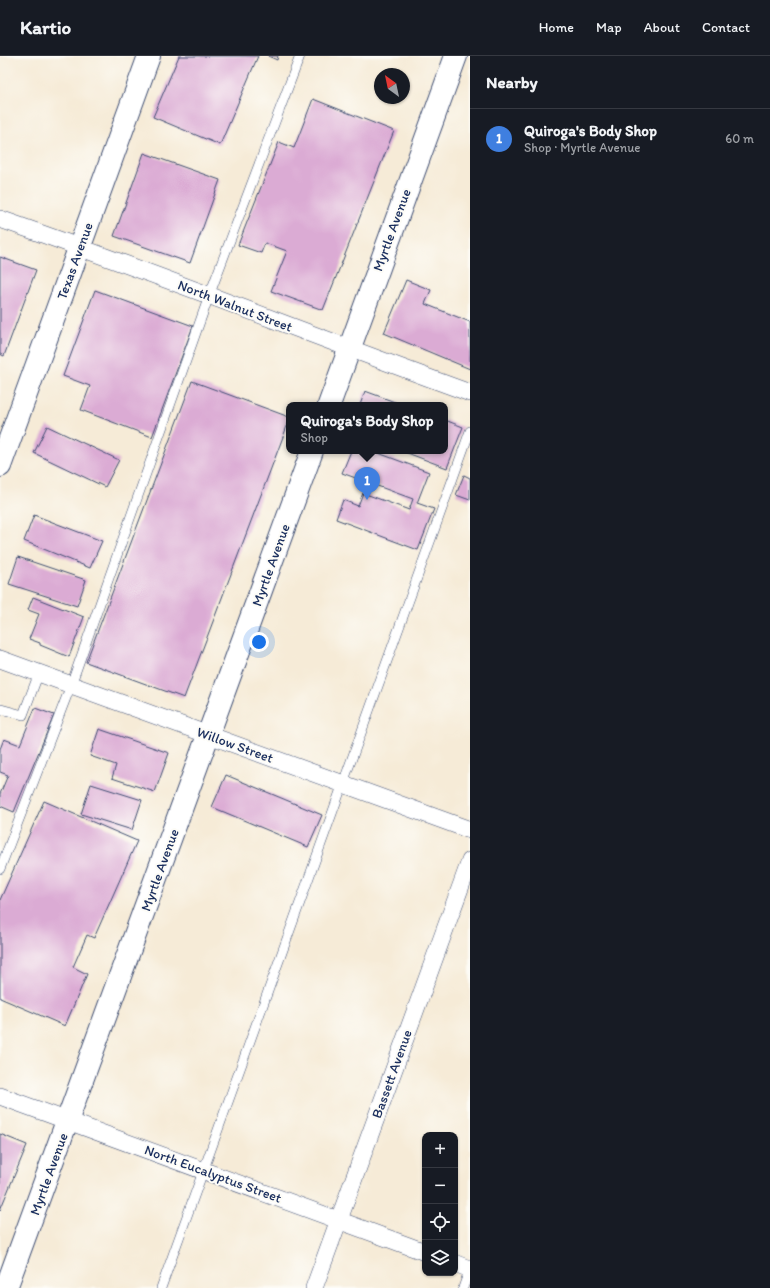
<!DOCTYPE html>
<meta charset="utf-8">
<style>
body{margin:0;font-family:Itim,sans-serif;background:#242831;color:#f1f3f6}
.controls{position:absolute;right:12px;bottom:12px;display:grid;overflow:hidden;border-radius:8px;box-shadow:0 1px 3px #0004}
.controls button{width:36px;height:36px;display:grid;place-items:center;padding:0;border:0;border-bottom:1px solid #363941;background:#171b24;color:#f1f3f6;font:20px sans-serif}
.compass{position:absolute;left:374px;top:12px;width:36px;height:36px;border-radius:50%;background:#171b24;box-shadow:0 1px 3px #0004;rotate:327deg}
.you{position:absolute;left:259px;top:586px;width:14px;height:14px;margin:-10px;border:3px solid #fff;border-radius:50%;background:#1a73e8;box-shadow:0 0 0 6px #1a73e833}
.badge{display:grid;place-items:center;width:26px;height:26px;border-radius:50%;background:#8c9099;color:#fff;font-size:13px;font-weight:700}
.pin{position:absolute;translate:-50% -33px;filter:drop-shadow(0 1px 2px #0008)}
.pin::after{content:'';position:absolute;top:21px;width:14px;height:12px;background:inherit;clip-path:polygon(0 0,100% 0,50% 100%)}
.popup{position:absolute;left:286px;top:346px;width:162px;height:52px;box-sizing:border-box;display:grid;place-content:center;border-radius:8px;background:#171b24;filter:drop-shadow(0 1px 3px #0005);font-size:13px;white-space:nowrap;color:#9ea1a6}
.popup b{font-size:15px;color:#f1f3f6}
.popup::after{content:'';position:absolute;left:50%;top:100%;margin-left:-8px;border:8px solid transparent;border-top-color:#171b24}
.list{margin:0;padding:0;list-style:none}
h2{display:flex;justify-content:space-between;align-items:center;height:52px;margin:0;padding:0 16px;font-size:17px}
h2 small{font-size:13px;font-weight:400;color:#9ea1a6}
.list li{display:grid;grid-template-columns:26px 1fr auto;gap:12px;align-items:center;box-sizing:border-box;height:60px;padding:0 16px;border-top:1px solid #363941}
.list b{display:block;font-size:15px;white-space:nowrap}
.list p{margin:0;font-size:13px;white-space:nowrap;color:#9ea1a6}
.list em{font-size:13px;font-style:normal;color:#9ea1a6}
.icon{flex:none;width:22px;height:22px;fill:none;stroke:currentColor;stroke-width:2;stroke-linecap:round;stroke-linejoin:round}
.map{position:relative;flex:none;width:470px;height:1232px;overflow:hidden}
header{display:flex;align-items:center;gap:24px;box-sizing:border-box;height:56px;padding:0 20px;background:#171b24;border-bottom:1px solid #363941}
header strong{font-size:19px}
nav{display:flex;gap:22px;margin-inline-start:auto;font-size:14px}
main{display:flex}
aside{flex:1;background:#171b24}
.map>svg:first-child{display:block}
.building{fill:#dbabd4}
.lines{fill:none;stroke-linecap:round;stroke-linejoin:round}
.lane-casing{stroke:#3c4b70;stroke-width:10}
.street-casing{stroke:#3c4b70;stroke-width:18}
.secondary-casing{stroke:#3c4b70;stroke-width:24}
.lane{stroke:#fff;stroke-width:9}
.street{stroke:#fff;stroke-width:17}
.secondary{stroke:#fff;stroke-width:22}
.labels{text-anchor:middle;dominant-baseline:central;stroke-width:4;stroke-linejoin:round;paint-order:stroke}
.street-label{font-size:14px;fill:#1b2f5e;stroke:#fdfcf7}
</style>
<header>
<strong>Kartio</strong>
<nav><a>Home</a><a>Map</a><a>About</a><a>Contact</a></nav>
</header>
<main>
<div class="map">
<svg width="470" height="1232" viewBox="0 0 470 1232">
<rect width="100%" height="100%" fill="#fdfcf7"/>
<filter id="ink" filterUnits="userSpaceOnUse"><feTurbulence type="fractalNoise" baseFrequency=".025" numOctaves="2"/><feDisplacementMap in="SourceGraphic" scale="8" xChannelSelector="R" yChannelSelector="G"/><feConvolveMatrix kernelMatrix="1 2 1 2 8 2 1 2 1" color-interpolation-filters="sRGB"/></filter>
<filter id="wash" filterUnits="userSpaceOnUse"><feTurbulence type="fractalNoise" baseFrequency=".012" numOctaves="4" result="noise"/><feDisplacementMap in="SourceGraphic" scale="16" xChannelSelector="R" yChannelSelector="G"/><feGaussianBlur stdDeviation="0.9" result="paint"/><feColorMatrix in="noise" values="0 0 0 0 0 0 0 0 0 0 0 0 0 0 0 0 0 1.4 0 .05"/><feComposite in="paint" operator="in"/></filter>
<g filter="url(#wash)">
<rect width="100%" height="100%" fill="#f6ebd7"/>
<g id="blocks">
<path class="building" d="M179,0H258L220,89L153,61Z
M268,0H278L277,4Z
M313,43L394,75L323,254L271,235L287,195L265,187L261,197L238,189L279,86L294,92Z
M144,97L220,124L190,207L114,180Z
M0,201L36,214L4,300L0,298Z
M406,224L431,234L425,248L470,266V313L384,277Z
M95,234L193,270L152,381L81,354L90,330L63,320Z
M192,325L289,361V365L184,642L86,606Z
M365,335L403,349H360Z
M445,364L463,371L447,412L402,395H445Z
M47,370L119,404L105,431L34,397Z
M351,395H373L429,416L417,447L434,453L418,494L336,463L343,444L358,450L363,437L409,454L413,443L342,417Z
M464,419L470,422V444L456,439Z
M34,459L102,485L90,512L24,485Z
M18,501L86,524L77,550L9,528Z
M33,541L84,561L69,601L40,589V587L29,583L39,558L28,554Z
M35,652L54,659L14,756L0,750V738L8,719L0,716V693L4,683L20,689Z
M99,673L169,697L155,736L112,722L116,709L90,700Z
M226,719L322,759L308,791L212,751Z
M91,728L142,744L132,774L81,758Z
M44,745L137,785L94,882L87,879L73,911L87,918L65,970L0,942V844Z
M0,1078L27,1089L0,1154Z"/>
</g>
</g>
<g filter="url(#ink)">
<use href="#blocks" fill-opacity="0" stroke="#3c4b70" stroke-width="1"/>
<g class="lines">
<defs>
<path id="lane" d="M0,655L1,653L23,659L39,617
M0,813L71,629L209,240L300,0
M161,1232L470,375
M463,1232L470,1212"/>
<path id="street" d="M0,163C158,218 313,280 470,337
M0,603L470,774
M0,1040L425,1196
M455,1207L470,1213
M314,1232L470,805"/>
<path id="secondary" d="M329,349L456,0
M0,410L149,0
M6,1232L312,395"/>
</defs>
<use href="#lane" class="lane-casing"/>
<use href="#street" class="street-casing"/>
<use href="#secondary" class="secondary-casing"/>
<use href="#lane" class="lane"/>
<use href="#street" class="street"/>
<use href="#secondary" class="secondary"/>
</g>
</g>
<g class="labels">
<g class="street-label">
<text transform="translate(392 174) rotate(-70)">Myrtle Avenue</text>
<text transform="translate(75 205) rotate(-70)">Texas Avenue</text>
<text transform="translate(235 250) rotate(21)">North Walnut Street</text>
<text transform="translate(271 509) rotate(-70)">Myrtle Avenue</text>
<text transform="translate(235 689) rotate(20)">Willow Street</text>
<text transform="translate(160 814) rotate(-70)">Myrtle Avenue</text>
<text transform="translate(392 1018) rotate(-70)">Bassett Avenue</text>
<text transform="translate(49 1118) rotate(-70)">Myrtle Avenue</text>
<text transform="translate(213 1118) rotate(20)">North Eucalyptus Street</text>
</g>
</g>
</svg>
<div class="controls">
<button>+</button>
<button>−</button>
<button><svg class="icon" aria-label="locate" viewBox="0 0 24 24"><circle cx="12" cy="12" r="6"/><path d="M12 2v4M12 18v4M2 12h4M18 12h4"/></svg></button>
<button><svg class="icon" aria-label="layers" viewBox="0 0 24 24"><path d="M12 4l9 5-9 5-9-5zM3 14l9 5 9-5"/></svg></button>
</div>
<svg class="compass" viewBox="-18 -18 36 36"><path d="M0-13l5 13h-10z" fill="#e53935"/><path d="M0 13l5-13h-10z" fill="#9ea1a6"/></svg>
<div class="you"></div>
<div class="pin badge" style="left:367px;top:444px;background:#3f7fe0">1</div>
<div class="popup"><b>Quiroga's Body Shop</b>Shop</div>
</div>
<aside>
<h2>Nearby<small></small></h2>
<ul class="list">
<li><span class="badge" style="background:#3f7fe0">1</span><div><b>Quiroga's Body Shop</b><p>Shop · Myrtle Avenue</p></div><em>60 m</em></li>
</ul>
</aside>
</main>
